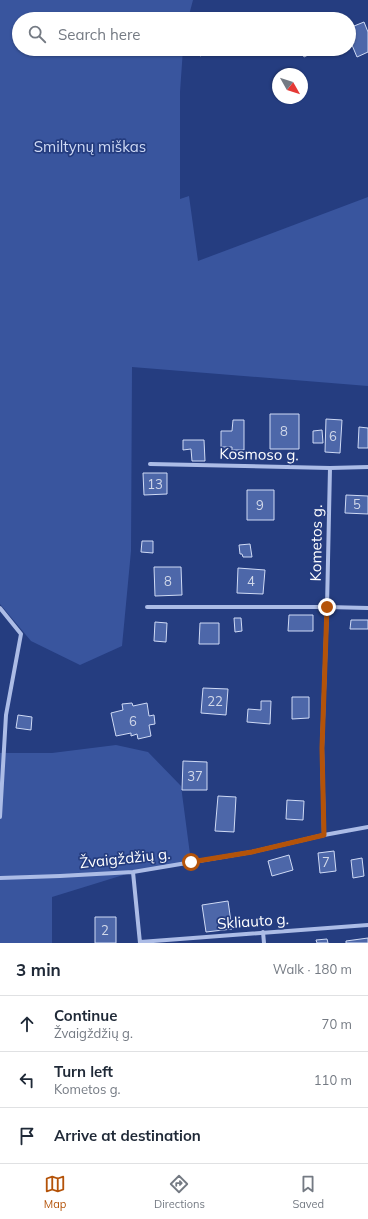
<!DOCTYPE html>
<meta charset="utf-8">
<style>
body{margin:0;font-family:Mulish,sans-serif;background:#f6f6f7;color:#1f2937}
.compass{position:absolute;left:272px;top:68px;width:36px;height:36px;border-radius:50%;background:#fff;box-shadow:0 1px 3px #0004;rotate:129deg}
.stop{position:absolute;width:12px;height:12px;margin:-9px;border:3px solid #b45309;border-radius:50%;background:#fff}
.stop.end{background:#b45309;border-color:#fff;box-shadow:0 1px 4px #0008}
.list{margin:0;padding:0;list-style:none}
h2{display:flex;justify-content:space-between;align-items:center;height:52px;margin:0;padding:0 16px;font-size:17px}
h2 small{font-size:13px;font-weight:400;color:#747a83}
.list li{display:grid;grid-template-columns:26px 1fr auto;gap:12px;align-items:center;box-sizing:border-box;height:56px;padding:0 16px;border-top:1px solid #e0e1e3}
.list b{display:block;font-size:15px;white-space:nowrap}
.list p{margin:0;font-size:13px;white-space:nowrap;color:#747a83}
.list em{font-size:13px;font-style:normal;color:#747a83}
.icon{flex:none;width:22px;height:22px;fill:none;stroke:currentColor;stroke-width:2;stroke-linecap:round;stroke-linejoin:round}
.map{position:relative;flex:none;width:368px;height:943px;overflow:hidden}
.search{position:absolute;background:#fff;box-shadow:0 1px 3px #0004;left:12px;right:12px;top:12px;height:44px;display:flex;align-items:center;gap:10px;box-sizing:border-box;padding:0 14px;border-radius:22px;color:#747a83;font-size:15px}
.sheet{height:220px;background:#fff}
nav{display:flex;justify-content:space-around;align-items:center;box-sizing:border-box;height:56px;border-top:1px solid #e0e1e3;background:#fff;font-size:11px;color:#747a83}
nav a{display:grid;justify-items:center;gap:2px}
nav .on{color:#b45309}
.map>svg:first-child{display:block}
.green{fill:#39559e}
.building{fill:#4d67a9;stroke:#cfdaf5}
.lines{fill:none;stroke-linecap:round;stroke-linejoin:round}
.street{stroke:#acbce6;stroke-width:4}
.route{stroke:#b45309;stroke-width:5}
.labels{text-anchor:middle;dominant-baseline:central;stroke-width:3.5;stroke-linejoin:round;paint-order:stroke}
.number-label{font-size:13px;fill:#d2d9ea}
.park-label{font-size:15px;fill:#cfdaf5;stroke:#253d80}
.street-label{font-size:15px;fill:#fff;stroke:#253d80}
</style>
<div class="map">
<svg width="368" height="943" viewBox="0 0 368 943">
<rect width="100%" height="100%" fill="#253d80"/>
<path class="green" d="M0,0H193L188,19H19V49H183L180,92V199L189,196L198,261L368,197V386L132,367L131,551L122,646L80,665L31,641L0,604Z
M116,745L148,752L181,786L191,862L133,872L52,897V943H0V753H52Z"/>
<path class="building" d="M364,22L368,32V52L357,57L349,38V28Z
M197,49H216L200,56Z
M300,49H320L304,57Z
M270,414H299V449H270Z
M326,419L342,420L340,453L325,452Z
M233,420H244V450H232V447H221V431H232Z
M359,427L368,428V448H358Z
M322,430L323,443H313V431Z
M183,440H204L205,461H192L191,449L183,450Z
M143,473H167V494L144,495Z
M247,490H274V520H247Z
M346,495L368,496V514L345,513Z
M142,541H153V553L141,552Z
M250,544L252,557H243L242,554H240L239,545Z
M154,567H181L182,595L155,596Z
M238,568L265,570L263,594L237,593Z
M289,615H313V631H288Z
M234,618H241L242,631L235,632Z
M351,620H368V629H350Z
M155,622L167,623L166,642L154,641Z
M200,623H219V644H199Z
M203,688L228,689L226,715L201,713Z
M292,697H309V718L292,719Z
M261,701H271L270,724L247,722L248,709L261,710Z
M132,703L133,706L147,703L149,716L154,715L155,724L149,725L151,736L138,739L137,734L131,736V733L116,736L111,713L123,710L122,704Z
M18,715L32,717L31,730L16,728Z
M183,761L207,762V790H182Z
M218,796L236,797L234,832L215,831Z
M287,800L304,801L303,820L286,819Z
M334,851L336,871L320,873L318,853Z
M289,855L293,870L272,876L268,861Z
M362,858L364,876L353,878L351,860Z
M228,901L232,929L206,932L202,905Z
M95,917H116V943H95Z
M368,938V943H346V941Z
M327,939L328,943H317L316,940Z"/>
<g class="lines">
<path class="street" d="M150,464L330,468L368,467
M147,607H327L368,608
M0,608L21,634L6,715L0,817
M324,835L322,748L327,607L330,468
M133,872L140,943
M0,878L60,876L133,872L252,852L324,835L368,827
M263,932L264,943
M140,942L368,925"/>
</g>
<g class="lines">
<path class="route" d="M191,862L252,852L324,835L322,748L327,607"/>
</g>
<g class="labels">
<g class="number-label">
<text x="284" y="431">8</text>
<text x="333" y="436">6</text>
<text x="155" y="484">13</text>
<text x="357" y="504">5</text>
<text x="260" y="505">9</text>
<text x="168" y="581">8</text>
<text x="251" y="581">4</text>
<text x="215" y="701">22</text>
<text x="133" y="721">6</text>
<text x="195" y="776">37</text>
<text x="326" y="862">7</text>
<text x="105" y="930">2</text>
</g>
<g class="park-label">
<text x="90" y="146">Smiltynų miškas</text>
</g>
<g class="street-label">
<text transform="translate(259 454) rotate(1)">Kosmoso g.</text>
<text transform="translate(316 543) rotate(-89)">Kometos g.</text>
<text transform="translate(125 858) rotate(-6)">Žvaigždžių g.</text>
<text transform="translate(253 921) rotate(-4)">Skliauto g.</text>
</g>
</g>
</svg>
<svg class="compass" viewBox="-18 -18 36 36"><path d="M0-13l5 13h-10z" fill="#e53935"/><path d="M0 13l5-13h-10z" fill="#747a83"/></svg>
<div class="stop" style="left:191px;top:862px"></div>
<div class="stop end" style="left:327px;top:607px"></div>
<div class="search"><svg class="icon" aria-label="search" viewBox="0 0 24 24"><circle cx="10" cy="10" r="6"/><path d="M15 15l6 6"/></svg>Search here</div>
</div>
<section class="sheet">
<h2>3 min<small>Walk · 180 m</small></h2>
<ul class="list">
<li><svg class="icon" aria-label="ahead" viewBox="0 0 24 24"><path d="M12 20V5M6 11l6-6 6 6"/></svg><div><b>Continue</b><p>Žvaigždžių g.</p></div><em>70 m</em></li>
<li><svg class="icon" aria-label="left" viewBox="0 0 24 24"><path d="M17 20v-9H6M10 6l-5 5 5 5"/></svg><div><b>Turn left</b><p>Kometos g.</p></div><em>110 m</em></li>
<li><svg class="icon" aria-label="arrive" viewBox="0 0 24 24"><path d="M6 21V4h12l-3 4 3 4H6"/></svg><div><b>Arrive at destination</b></div></li>
</ul>
</section>
<nav>
<a class="on"><svg class="icon" aria-label="map" viewBox="0 0 24 24"><path d="M3 6l6-2 6 2 6-2v14l-6 2-6-2-6 2zM9 4v14M15 6v14"/></svg>Map</a>
<a><svg class="icon" aria-label="directions" viewBox="0 0 24 24"><path d="M12 3l9 9-9 9-9-9zM9 14v-3h6M13 9l2 2-2 2"/></svg>Directions</a>
<a><svg class="icon" aria-label="saved" viewBox="0 0 24 24"><path d="M7 4h10v16l-5-4-5 4z"/></svg>Saved</a>
</nav>
